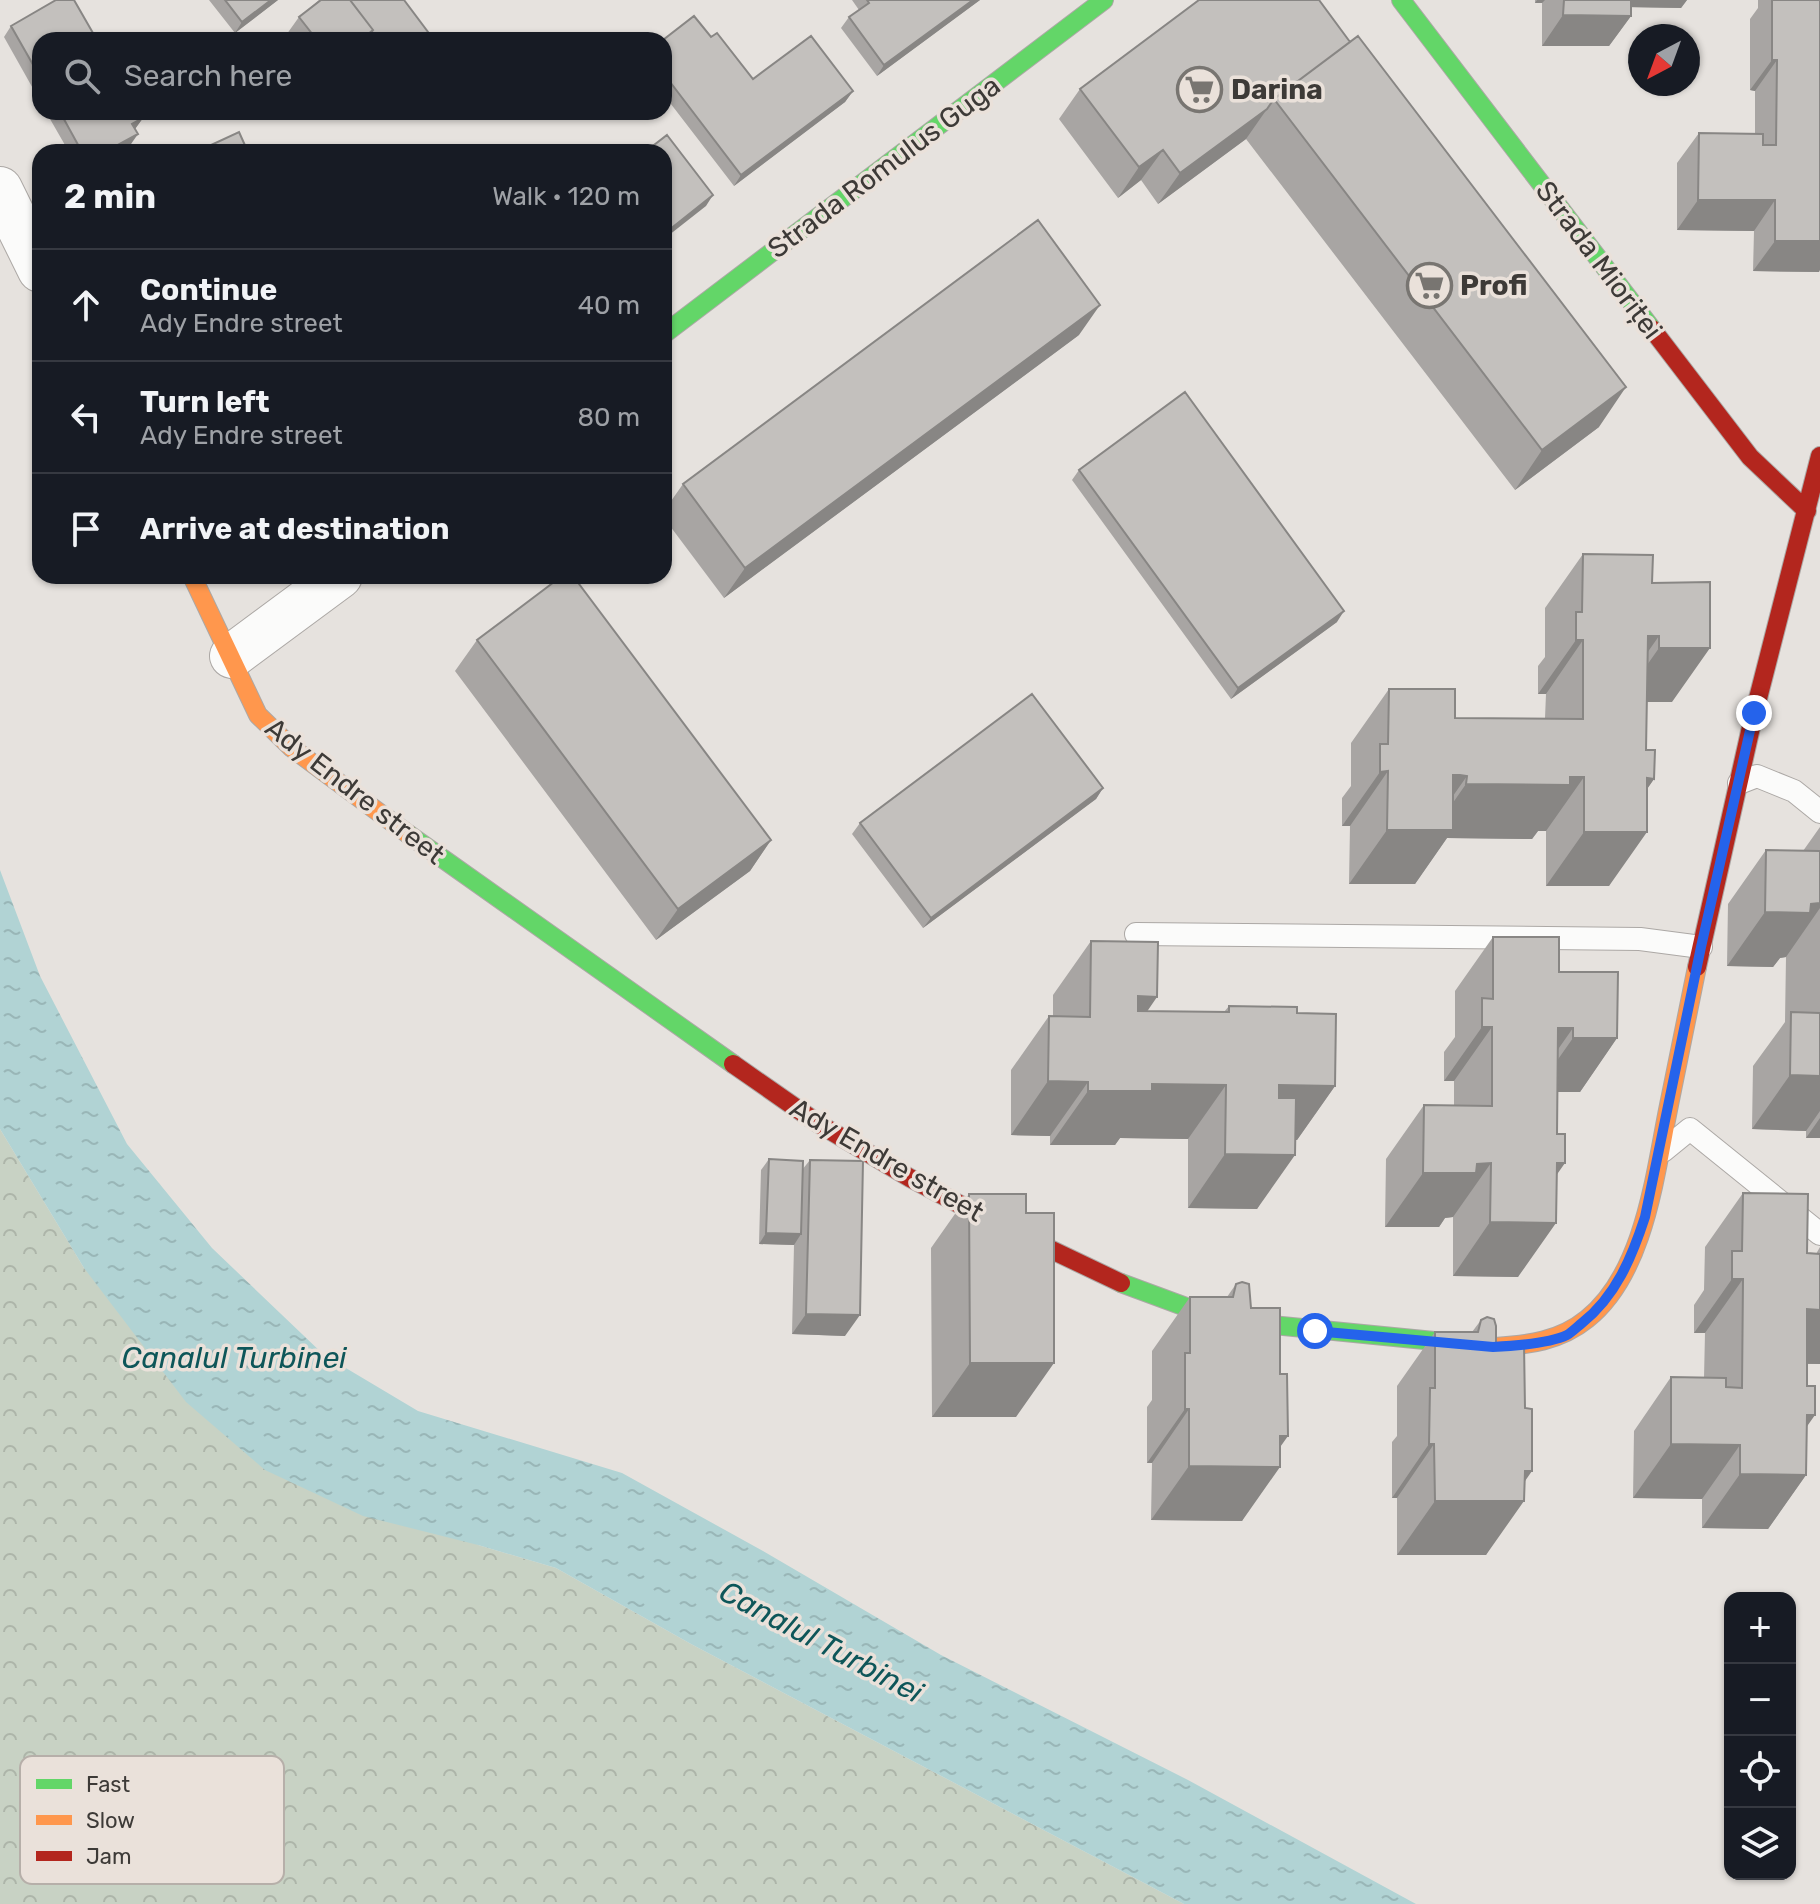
<!DOCTYPE html>
<meta charset="utf-8">
<style>
body{margin:0;font-family:Rubik,sans-serif;background:#20242c;color:#f1f3f6}
.controls{position:absolute;right:24px;bottom:24px;display:grid;overflow:hidden;border-radius:16px;box-shadow:0 2px 6px #0004}
.controls button{width:72px;height:72px;display:grid;place-items:center;padding:0;border:0;border-bottom:2px solid #363941;background:#171b24;color:#f1f3f6;font:40px sans-serif}
.compass{position:absolute;left:1628px;top:24px;width:72px;height:72px;border-radius:50%;background:#171b24;box-shadow:0 2px 6px #0004;rotate:221deg}
.stop{position:absolute;width:24px;height:24px;margin:-18px;border:6px solid #2563eb;border-radius:50%;background:#fff}
.stop.end{background:#2563eb;border-color:#fff;box-shadow:0 2px 8px #0008}
.list{margin:0;padding:0;list-style:none}
h2{display:flex;justify-content:space-between;align-items:center;height:104px;margin:0;padding:0 32px;font-size:34px}
h2 small{font-size:26px;font-weight:400;color:#9ea1a6}
.list li{display:grid;grid-template-columns:52px 1fr auto;gap:24px;align-items:center;box-sizing:border-box;height:112px;padding:0 32px;border-top:2px solid #363941}
.list b{display:block;font-size:30px;white-space:nowrap}
.list p{margin:0;font-size:26px;white-space:nowrap;color:#9ea1a6}
.list em{font-size:26px;font-style:normal;color:#9ea1a6}
.icon{flex:none;width:44px;height:44px;fill:none;stroke:currentColor;stroke-width:2;stroke-linecap:round;stroke-linejoin:round}
.map{position:relative;flex:none;width:1820px;height:1904px;overflow:hidden}
.search{position:absolute;background:#171b24;box-shadow:0 2px 6px #0004;left:32px;top:32px;width:640px;height:88px;display:flex;align-items:center;gap:20px;box-sizing:border-box;padding:0 28px;border-radius:24px;color:#9ea1a6;font-size:30px}
.panel{position:absolute;background:#171b24;box-shadow:0 2px 6px #0004;left:32px;top:144px;width:640px;height:440px;border-radius:24px}
.map>svg:first-child{display:block}
.park{fill:url(#park-crowns)}
.water{fill:url(#water-ripples)}
.lines{fill:none;stroke-linecap:round;stroke-linejoin:round}
.lane-casing{stroke:#aca8a5;stroke-width:24}
.street-casing{stroke:#aca8a5;stroke-width:46}
.fast-casing{stroke:#aca8a5;stroke-width:20}
.slow-casing{stroke:#aca8a5;stroke-width:20}
.jam-casing{stroke:#aca8a5;stroke-width:20}
.lane{stroke:#fbfbfa;stroke-width:22}
.street{stroke:#fbfbfa;stroke-width:44}
.fast{stroke:#63d668;stroke-width:18}
.slow{stroke:#ff974d;stroke-width:18}
.jam{stroke:#b3261e;stroke-width:18}
.wall{fill:#a8a5a3}
.shaded-wall{fill:#888684}
.building{fill:#c3c0bd;stroke:#888684;stroke-width:2}
.route{stroke:#2563eb;stroke-width:10}
.labels{text-anchor:middle;dominant-baseline:central;stroke-width:7;stroke-linejoin:round;paint-order:stroke}
.poi-label{font-size:28px;font-weight:bold;fill:#3d3a37;stroke:#eae1da;text-anchor:start}
.street-label{font-size:28px;fill:#3d3a37;stroke:#eae1da}
.water-label{font-size:30px;font-style:italic;fill:#0e5659;stroke:#eae1da}
.key{fill:#eae1da;stroke:#b6afa9;stroke-width:2}
.key-label{font-size:22px;fill:#3d3a37}
</style>
<div class="map">
<svg width="1820" height="1904" viewBox="0 0 1820 1904">
<defs>
<pattern id="park-crowns" width="20" height="18" patternUnits="userSpaceOnUse" patternTransform="scale(2)"><rect width="20" height="18" fill="#c8d2c4"/><path d="M2 6a3 3 0 1 1 6 0M12 15a3 3 0 1 1 6 0" fill="none" stroke="#adb5a9"/></pattern>
<pattern id="water-ripples" width="26" height="14" patternUnits="userSpaceOnUse" patternTransform="scale(2)"><rect width="26" height="14" fill="#b1d3d4"/><path d="M2 4q2-2 4 0t4 0M15 11q2-2 4 0t4 0" fill="none" stroke="#99b6b7"/></pattern>
</defs>
<rect width="100%" height="100%" fill="#e6e2de"/>
<path class="park" d="M0,1129L84,1268L478,1545L556,1568L691,1644L1184,1904H0Z"/>
<path class="water" d="M0,870L40,976L127,1144L212,1248L324,1355L418,1411L622,1473L763,1551L941,1655L1188,1780L1416,1904H1184L691,1644L556,1568L478,1545L363,1516L265,1470L186,1402L84,1268L0,1129Z"/>
<g class="lines">
<defs>
<path id="lane" d="M1739,783L1757,776L1794,791L1820,812
M1136,934L1640,939L1701,947
M1663,1151L1690,1129L1820,1234"/>
<path id="street" d="M0,189L40,270
M232,656L340,576"/>
<path id="fast" d="M1401,0L1652,329
M664,334L1104,0
M408,834L733,1064
M1121,1283L1186,1307L1263,1324L1495,1347"/>
<path id="slow" d="M192,576L258,715L292,748L408,834
M1495,1347C1528,1345 1560,1341 1587,1319C1645,1273 1655,1173 1669,1105C1678,1059 1688,1013 1697,967"/>
<path id="jam" d="M1652,329L1750,457L1807,511
M1697,967L1754,714L1820,456
M733,1064L819,1124L910,1178L991,1221L1121,1283"/>
</defs>
<use href="#lane" class="lane-casing"/>
<use href="#street" class="street-casing"/>
<use href="#fast" class="fast-casing"/>
<use href="#slow" class="slow-casing"/>
<use href="#jam" class="jam-casing"/>
<use href="#lane" class="lane"/>
<use href="#street" class="street"/>
<use href="#fast" class="fast"/>
<use href="#slow" class="slow"/>
<use href="#jam" class="jam"/>
</g>
<path class="wall" d="M209,0H278L235,33Z
M319,0H404L434,40H285L284,38L299,17Z
M852,0H980L877,76L841,28L849,17L859,10Z
M1199,0L1599,427L1515,490L1246,139L1158,204L1141,180L1118,198L1059,119L1080,89Z
M1535,0H1687L1681,8L1631,7V16L1609,46H1542V3H1535Z
M1758,0H1820L1819,272L1753,271L1754,231L1677,230V163L1699,133L1755,134V91L1750,90V19L1758,8Z
M11,26L40,40V101L4,37Z
M711,37L753,79L853,91L845,102L734,186L664,95V40Z
M46,112H139L143,118L135,129L131,144L117,152H69Z
M1079,335L724,598L664,518V511L683,484Z
M1079,470L1337,622L1231,699L1072,480Z
M1583,554L1652,583L1672,702H1647L1646,750L1654,779L1647,789L1609,886H1546V831H1538L1532,839L1447,838L1415,884H1349L1350,826H1342V798L1351,786V743L1389,689L1455,718H1545L1546,694H1538V666L1545,657V608Z
M524,576H536L528,582Z
M477,640L771,840L750,871L656,940L455,671Z
M1103,788L1096,799L923,928L852,834L860,823Z
M1820,827V1138H1806V1131L1752,1129L1753,1066L1785,1022L1786,957L1780,958L1773,967L1727,966L1728,904L1766,850L1803,851Z
M1493,937L1559,972L1617,1038L1580,1092H1558L1557,1175L1518,1277L1453,1276V1217L1445,1218L1439,1227H1385L1386,1159L1424,1105L1454,1106V1081H1444V1052L1455,1037V991Z
M1091,941L1147,1011L1224,1012L1229,1006L1297,1013L1335,1086L1297,1140H1295L1257,1209L1188,1208V1139L1120,1138L1115,1145H1050V1136L1011,1135V1070L1049,1016H1053V995Z
M769,1159L802,1170L810,1160L845,1336L792,1334L794,1245L759,1244L761,1170Z
M1743,1193L1807,1253L1816,1254L1820,1247V1364H1807L1806,1475L1768,1529L1702,1528V1499L1633,1498L1634,1431L1671,1377L1704,1378L1705,1333H1694V1305L1704,1290L1705,1247Z
M969,1194L1026,1213L1016,1417H932L931,1248Z
M1236,1284L1251,1308L1280,1448L1242,1521L1151,1520L1152,1463H1147V1407L1152,1400V1351L1190,1297H1227Z
M1481,1320L1496,1344L1525,1482L1486,1555H1397V1498H1392V1442L1397,1436V1386L1435,1332H1472Z"/>
<path class="shaded-wall" d="M271,0H278L235,33L242,22Z
M973,0H980L877,76L884,65Z
M1537,0H1545L1542,3H1535Z
M1628,0H1687L1681,8L1623,7Z
M1563,15L1631,16L1609,46H1542Z
M1772,60H1777L1755,91L1750,90Z
M853,91L845,102L734,186L741,175Z
M1267,109L1246,139L1158,204L1180,173Z
M143,118L135,129L132,124Z
M138,134L131,144L117,152H105Z
M1163,150L1141,180L1118,198L1139,167Z
M713,195L706,206L664,239V234Z
M1698,200H1775L1754,231L1677,230Z
M1775,241H1820V270L1819,272L1753,271Z
M1100,305L1079,335L724,598L745,568Z
M1626,387L1599,427L1515,490L1542,450Z
M1344,611L1337,622L1231,699L1238,688Z
M1648,636H1659L1621,690Z
M1576,640H1583L1546,694H1538Z
M1659,648H1710L1672,702H1621Z
M1388,771L1350,826H1342L1380,772Z
M1453,775L1467,776L1429,830Z
M1570,777H1584L1546,831H1538L1532,839L1447,838L1415,884H1349L1387,830H1434L1466,784Z
M1647,778L1654,779L1617,832H1647L1609,886H1546L1584,832Z
M1103,788L1096,799L923,928L931,918Z
M771,840L750,871L656,940L678,909Z
M1820,903V908L1786,957L1780,958L1773,967L1727,966L1765,912L1811,904Z
M1138,996L1157,997L1120,1051Z
M1482,1027H1492L1454,1081H1444Z
M1558,1028H1573L1535,1082Z
M1573,1038H1617L1580,1092H1535Z
M1790,1075L1820,1076V1111L1806,1131L1752,1129Z
M1048,1081L1088,1082L1050,1136L1011,1135Z
M1152,1084L1226,1085L1188,1139L1120,1138L1115,1145H1050L1088,1091Z
M1279,1085L1335,1086L1297,1140L1242,1139Z
M1820,1118V1138H1806Z
M1225,1154L1295,1155L1257,1209L1188,1208Z
M1491,1163L1453,1217L1445,1218L1439,1227H1385L1423,1173L1477,1164Z
M1557,1163H1565L1527,1217Z
M1490,1222L1556,1223L1518,1277L1453,1276Z
M766,1233L801,1234L794,1245L759,1244Z
M1732,1279H1743L1705,1333H1694Z
M1807,1309L1820,1310V1364L1769,1363Z
M806,1314L860,1315L845,1336L792,1334Z
M970,1363H1054L1016,1417H932Z
M1185,1409H1189L1152,1463H1147Z
M1807,1415H1815L1777,1469Z
M1280,1436H1288L1266,1467H1280L1242,1521L1151,1520L1189,1466Z
M1429,1444H1434L1397,1498H1392Z
M1671,1444L1740,1445L1702,1499L1633,1498Z
M1525,1471H1532L1511,1501H1524L1486,1555H1397L1435,1501Z
M1740,1474L1806,1475L1768,1529L1702,1528Z"/>
<path class="building" d="M56,0H74L97,40H40V77L11,26Z
M225,0H271L242,22Z
M321,0H350L373,30L361,40H317L299,17Z
M350,0H404L434,40H366L373,30Z
M867,0H973L884,65L849,17L869,3Z
M1199,0H1319L1350,42L1274,99L1267,109L1180,173L1163,150L1139,167L1080,89Z
M1564,0H1631V16L1563,15Z
M1772,0H1820V241H1775V200H1698L1699,133L1763,134V145H1776L1777,60H1772Z
M694,16L711,37L717,33L753,79L811,36L853,91L741,175L664,74L663,40Z
M1358,36L1626,387L1542,450L1274,99Z
M60,112H139L143,118L132,124L138,134L105,152H82Z
M239,132L248,152H196Z
M667,135L713,195L664,234V152H645Z
M1038,220L1100,305L745,568L683,484Z
M1185,392L1344,611L1238,688L1079,470Z
M1583,554L1653,555L1652,583L1710,582V648H1659V636H1648L1646,750H1655L1654,779L1647,778V832H1584V777H1570V785L1466,784L1467,776L1460,775H1453V830H1387L1388,771L1380,772V744H1388L1389,689H1455V718L1583,719V640H1576V612H1582Z
M562,576H573L771,840L678,909L477,640Z
M1032,694L1103,788L931,918L860,823Z
M1766,850L1820,851V903L1811,904L1810,913L1765,912Z
M1493,937H1559V972H1618L1617,1038H1573V1028H1558L1557,1134H1565V1163H1557L1556,1223L1490,1222L1491,1163L1477,1164L1476,1173H1423L1424,1105L1492,1106V1027H1482V998L1493,999Z
M1091,941L1158,942L1157,997L1138,996V1011L1229,1012V1006L1297,1007V1013L1336,1014L1335,1086L1279,1085V1098H1296L1295,1155L1225,1154L1226,1085L1152,1084V1091H1088V1082L1048,1081L1049,1016L1090,1017Z
M1791,1012L1820,1013V1076L1790,1075Z
M769,1159L803,1161L801,1234L766,1233Z
M810,1160L863,1161L860,1315L806,1314Z
M1743,1193L1808,1194L1807,1253L1820,1254V1310L1807,1309V1386H1815V1415H1807L1806,1475L1740,1474V1445L1671,1444V1377L1726,1378V1387L1742,1388L1743,1279H1732V1251H1742Z
M969,1194H1026V1213H1054V1363H970Z
M1242,1282L1249,1284L1251,1308H1280V1374H1287L1288,1436H1280V1467L1189,1466V1409H1185V1353H1190V1297H1233L1236,1284Z
M1487,1317L1494,1319L1496,1326V1344H1524L1525,1408L1532,1409V1471H1525L1524,1501H1435L1434,1444H1429L1430,1388H1435V1332H1478L1481,1320Z"/>
<g class="lines">
<path class="route" d="M1315,1331L1493,1347C1513,1346 1548,1344 1567,1335C1572,1332 1577,1327 1582,1323C1616,1296 1632,1257 1645,1217L1701,947L1754,713"/>
</g>
<defs>
<symbol id="supermarket-ring" viewBox="-11 -11 22 22"><circle r="9.5" fill="#eae1da" stroke="#787571" stroke-width="1.5"/><path d="M-6-5.5h2.5l.6 2H6L4.5 2H-2.5L-4.4-4H-6ZM-1.5 3.2a1.3 1.3 0 1 0 .1 0ZM3 3.2a1.3 1.3 0 1 0 .1 0Z" fill="#787571"/></symbol>
</defs>
<g fill-rule="evenodd">
<use href="#supermarket-ring" x="1174" y="64" width="51" height="51"/>
<use href="#supermarket-ring" x="1404" y="260" width="51" height="51"/>
</g>
<g class="labels">
<g class="poi-label">
<text x="1231" y="89">Darina</text>
<text x="1460" y="285">Profi</text>
</g>
<g class="street-label">
<text transform="translate(884 167) rotate(-37)">Strada Romulus Guga</text>
<text transform="translate(1599 260) rotate(53)">Strada Mioriței</text>
<text transform="translate(355 791) rotate(38)">Ady Endre street</text>
<text transform="translate(887 1160) rotate(30)">Ady Endre street</text>
</g>
<g class="water-label">
<text x="234" y="1358">Canalul Turbinei</text>
<text transform="translate(821 1642) rotate(28)">Canalul Turbinei</text>
</g>
</g>
<rect x="20" y="1756" width="264" height="128" rx="12" class="key"/>
<rect x="36" y="1779" width="36" height="10" fill="#63d668"/>
<rect x="36" y="1815" width="36" height="10" fill="#ff974d"/>
<rect x="36" y="1851" width="36" height="10" fill="#b3261e"/>
<g class="key-label">
<text x="86" y="1792">Fast</text>
<text x="86" y="1828">Slow</text>
<text x="86" y="1864">Jam</text>
</g>
</svg>
<div class="controls">
<button>+</button>
<button>−</button>
<button><svg class="icon" aria-label="locate" viewBox="0 0 24 24"><circle cx="12" cy="12" r="6"/><path d="M12 2v4M12 18v4M2 12h4M18 12h4"/></svg></button>
<button><svg class="icon" aria-label="layers" viewBox="0 0 24 24"><path d="M12 4l9 5-9 5-9-5zM3 14l9 5 9-5"/></svg></button>
</div>
<svg class="compass" viewBox="-18 -18 36 36"><path d="M0-13l5 13h-10z" fill="#e53935"/><path d="M0 13l5-13h-10z" fill="#9ea1a6"/></svg>
<div class="stop" style="left:1315px;top:1331px"></div>
<div class="stop end" style="left:1754px;top:713px"></div>
<div class="search"><svg class="icon" aria-label="search" viewBox="0 0 24 24"><circle cx="10" cy="10" r="6"/><path d="M15 15l6 6"/></svg>Search here</div>
<section class="panel">
<h2>2 min<small>Walk · 120 m</small></h2>
<ul class="list">
<li><svg class="icon" aria-label="ahead" viewBox="0 0 24 24"><path d="M12 20V5M6 11l6-6 6 6"/></svg><div><b>Continue</b><p>Ady Endre street</p></div><em>40 m</em></li>
<li><svg class="icon" aria-label="left" viewBox="0 0 24 24"><path d="M17 20v-9H6M10 6l-5 5 5 5"/></svg><div><b>Turn left</b><p>Ady Endre street</p></div><em>80 m</em></li>
<li><svg class="icon" aria-label="arrive" viewBox="0 0 24 24"><path d="M6 21V4h12l-3 4 3 4H6"/></svg><div><b>Arrive at destination</b></div></li>
</ul>
</section>
</div>
